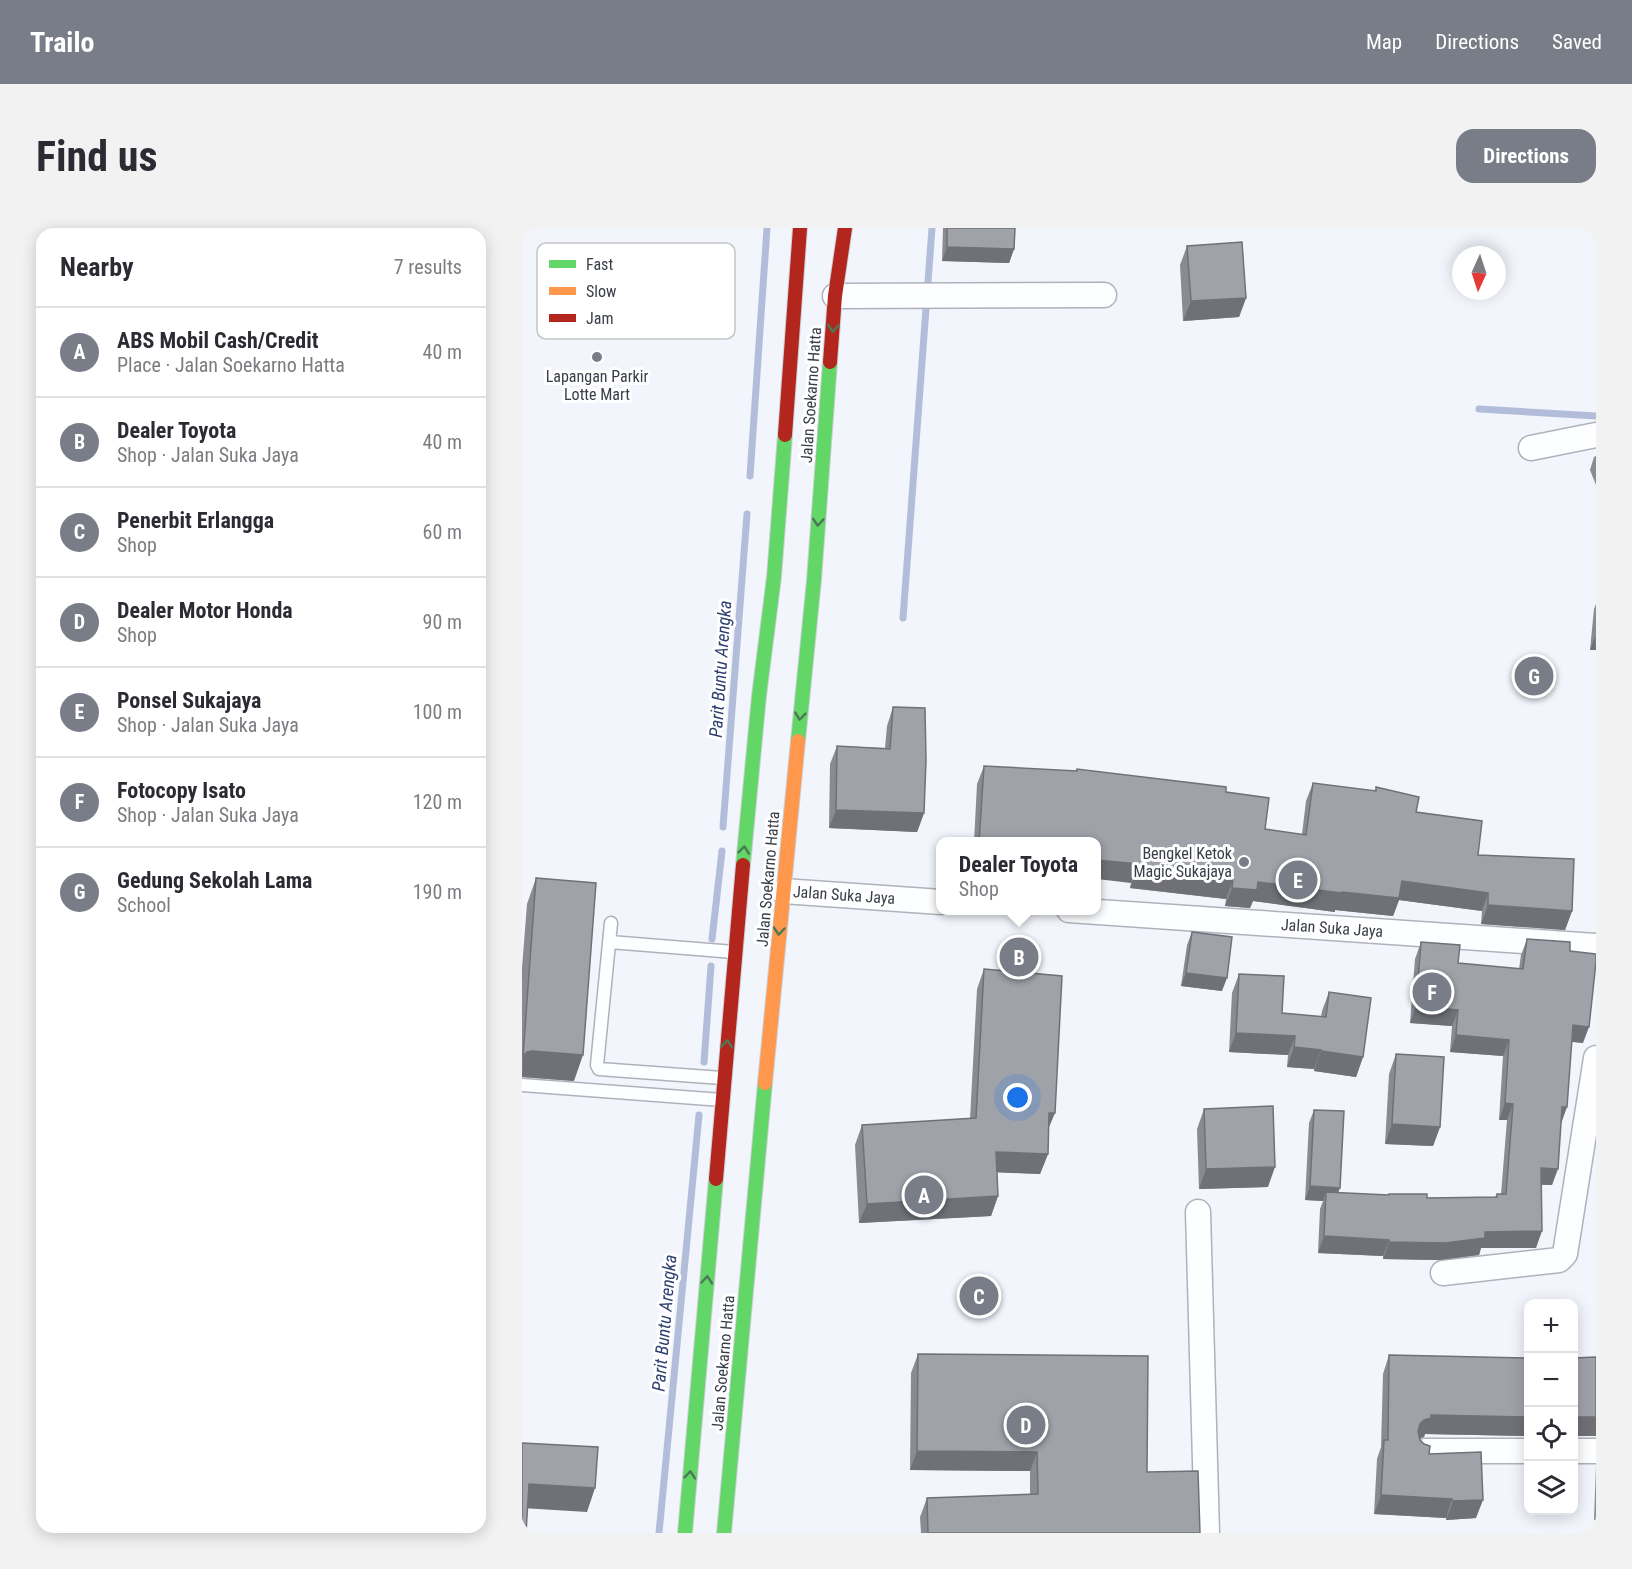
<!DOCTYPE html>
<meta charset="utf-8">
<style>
body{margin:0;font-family:"Roboto Condensed",sans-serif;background:#f2f2f3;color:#2b2b33}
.controls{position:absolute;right:18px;bottom:18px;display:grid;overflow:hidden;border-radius:12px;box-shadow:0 3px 15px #0003}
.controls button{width:54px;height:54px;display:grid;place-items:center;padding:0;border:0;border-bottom:2px solid #e1e1e2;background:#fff;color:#2b2b33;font:30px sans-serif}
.compass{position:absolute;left:930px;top:18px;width:54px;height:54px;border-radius:50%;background:#fff;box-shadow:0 3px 15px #0003;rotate:183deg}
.you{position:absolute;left:496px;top:870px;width:21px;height:21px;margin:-15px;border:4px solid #fff;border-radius:50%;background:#1a73e8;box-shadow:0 0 0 9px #1a73e833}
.badge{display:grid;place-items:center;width:39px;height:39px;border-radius:50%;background:#797d87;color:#fff;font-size:20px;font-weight:700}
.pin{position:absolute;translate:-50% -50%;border:3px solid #fff;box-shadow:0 2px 6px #0006}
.popup{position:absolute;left:414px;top:609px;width:165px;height:78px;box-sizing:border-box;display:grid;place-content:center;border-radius:12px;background:#fff;filter:drop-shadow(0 2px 4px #0005);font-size:20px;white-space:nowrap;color:#7c7c81}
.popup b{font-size:22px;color:#2b2b33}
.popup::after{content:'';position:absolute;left:50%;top:100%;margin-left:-12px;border:12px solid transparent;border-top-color:#fff}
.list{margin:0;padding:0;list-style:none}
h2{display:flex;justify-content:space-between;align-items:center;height:78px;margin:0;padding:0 24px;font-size:26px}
h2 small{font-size:20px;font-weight:400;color:#7c7c81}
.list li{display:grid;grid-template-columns:39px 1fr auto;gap:18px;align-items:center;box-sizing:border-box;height:90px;padding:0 24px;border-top:2px solid #e1e1e2}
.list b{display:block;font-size:22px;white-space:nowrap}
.list p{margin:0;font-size:20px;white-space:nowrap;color:#7c7c81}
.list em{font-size:20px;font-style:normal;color:#7c7c81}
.icon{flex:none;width:33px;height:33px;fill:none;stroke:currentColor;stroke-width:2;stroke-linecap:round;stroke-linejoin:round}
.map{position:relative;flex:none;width:1074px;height:1305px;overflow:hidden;border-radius:18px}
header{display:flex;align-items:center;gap:36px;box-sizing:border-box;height:84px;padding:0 30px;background:#797d87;color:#fff}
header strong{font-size:28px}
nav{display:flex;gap:33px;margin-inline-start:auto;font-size:21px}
.intro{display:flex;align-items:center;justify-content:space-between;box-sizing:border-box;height:144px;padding:0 36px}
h1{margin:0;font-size:42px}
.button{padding:15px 27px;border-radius:18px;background:#797d87;color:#fff;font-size:21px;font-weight:700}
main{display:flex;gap:36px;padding:0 36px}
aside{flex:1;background:#fff;border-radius:18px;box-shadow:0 3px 15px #0003}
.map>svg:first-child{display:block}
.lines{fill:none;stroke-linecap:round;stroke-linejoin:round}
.stream{stroke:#b2bed9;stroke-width:7}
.lane-casing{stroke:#afb2ba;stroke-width:15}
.street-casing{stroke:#afb2ba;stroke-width:27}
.fast-casing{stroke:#cfd0d6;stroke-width:16}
.slow-casing{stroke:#cfd0d6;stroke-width:16}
.jam-casing{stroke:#cfd0d6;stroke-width:16}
.lane{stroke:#fdfeff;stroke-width:12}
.street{stroke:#fdfeff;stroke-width:24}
.fast{stroke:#63d668;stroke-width:14}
.slow{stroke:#ff974d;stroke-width:14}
.jam{stroke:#b3261e;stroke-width:14}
.wall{fill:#8a8b92}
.shaded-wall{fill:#707177}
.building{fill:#a0a2aa;stroke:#707177;stroke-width:1.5}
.oneway{stroke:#497a55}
.poi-dot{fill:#797d87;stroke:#fff;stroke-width:2}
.labels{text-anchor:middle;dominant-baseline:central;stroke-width:6;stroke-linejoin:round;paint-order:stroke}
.poi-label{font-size:16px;fill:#383d48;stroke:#fff}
.street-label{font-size:16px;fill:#383d48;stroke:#fff}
.water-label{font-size:18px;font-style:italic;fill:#2d4070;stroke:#fff}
.key{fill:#fff;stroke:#c3c5c8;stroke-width:1.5}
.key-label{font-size:16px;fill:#383d48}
</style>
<header>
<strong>Trailo</strong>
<nav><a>Map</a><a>Directions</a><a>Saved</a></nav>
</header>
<div class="intro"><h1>Find us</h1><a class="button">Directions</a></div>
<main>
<aside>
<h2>Nearby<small>7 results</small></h2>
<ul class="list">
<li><span class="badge">A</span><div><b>ABS Mobil Cash/Credit</b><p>Place · Jalan Soekarno Hatta</p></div><em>40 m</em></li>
<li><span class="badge">B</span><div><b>Dealer Toyota</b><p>Shop · Jalan Suka Jaya</p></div><em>40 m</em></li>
<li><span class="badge">C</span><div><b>Penerbit Erlangga</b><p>Shop</p></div><em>60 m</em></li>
<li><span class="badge">D</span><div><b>Dealer Motor Honda</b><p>Shop</p></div><em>90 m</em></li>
<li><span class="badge">E</span><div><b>Ponsel Sukajaya</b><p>Shop · Jalan Suka Jaya</p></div><em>100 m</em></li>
<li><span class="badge">F</span><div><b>Fotocopy Isato</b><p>Shop · Jalan Suka Jaya</p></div><em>120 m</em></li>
<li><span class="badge">G</span><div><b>Gedung Sekolah Lama</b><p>School</p></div><em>190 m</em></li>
</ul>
</aside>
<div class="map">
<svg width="1074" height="1305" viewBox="0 0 1074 1305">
<rect width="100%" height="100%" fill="#f2f5fc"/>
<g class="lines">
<path class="stream" d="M957,181L1074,188
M228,248L245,0
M381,390L410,0
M201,599L225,286
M190,711L200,623
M182,834L189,738
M137,1305L177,887"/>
<defs>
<path id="lane" d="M89,695L75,837L77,841L200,850
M88,714L212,724
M0,857L200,872"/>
<path id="street" d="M313,68L582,67
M1009,220L1074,207
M261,663L419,674
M547,682L1074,718
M676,984L685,1305
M921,1045L1037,1032L1043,1026L1074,830
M903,1223H1006
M1052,1223H1074"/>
<path id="fast" d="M276,513L292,352L308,134
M221,637L237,468L252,349L263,207
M163,1305L194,951
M202,1305L243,855"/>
<path id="slow" d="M243,855L276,513"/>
<path id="jam" d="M308,134L313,68L323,0
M263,207L278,0
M194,951L221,637"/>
</defs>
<use href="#lane" class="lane-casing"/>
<use href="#street" class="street-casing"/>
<use href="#fast" class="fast-casing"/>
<use href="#slow" class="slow-casing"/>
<use href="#jam" class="jam-casing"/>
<use href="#lane" class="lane"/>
<use href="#street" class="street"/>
<use href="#fast" class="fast"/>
<use href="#slow" class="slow"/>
<use href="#jam" class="jam"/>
</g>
<path class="wall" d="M421,0H493L492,21L487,35L420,33Z
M665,18L724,70L717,89L661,93L658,37Z
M1074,228V257L1068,242L1072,229Z
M1074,376V422H1068L1072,381Z
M371,479L402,585L395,604L307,600L308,536L315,518L363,520L365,498Z
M462,538L704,564L743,601L780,606L784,573L791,555L853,563L854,559L894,584L956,627L1050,683L1043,702L959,696L960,683L877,672L871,688L813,682V684L731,673L728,680L703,678L704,671L608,660L609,655L575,614H452L455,556Z
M14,650L52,853L0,849V740L5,676Z
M670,704L700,763L659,758L665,717Z
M1005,711L1048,723L1061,815L1050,814L1030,957H1020L1014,1020H959L957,1027L917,1032L861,1031V1028L796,1025L798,981L801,973L783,972L787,895L792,882L816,965L905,970L973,969L975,966H979L985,892H977L981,828L928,824L930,798L888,795L893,731L899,714L936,735L997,741L999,727Z
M462,741L526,902V926L518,946L475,944L476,968L469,988L337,995L333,917L340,897L448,891L455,761Z
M717,746L760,785L799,789L800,783L807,764L841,829L834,849L792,843V841L765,839L766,827L707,824L710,765Z
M874,826L918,899L911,918L863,916L867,846Z
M682,881L746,959L677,961L675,901Z
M396,1126L625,1244L678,1305H399L398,1289L405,1270L508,1266V1243L388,1242L389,1145Z
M867,1127L1006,1130V1208L903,1206L902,1209L898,1210L907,1226L954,1290L924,1292V1290L852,1286L855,1231L859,1219L861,1146Z
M1074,1237V1292H1072Z"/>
<path class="shaded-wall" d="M425,19L492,21L487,35L420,33Z
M724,70L717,89L661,93L669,73Z
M1073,408L1074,422H1068Z
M314,582L402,585L395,604L307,600Z
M575,632L616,636L609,655L575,651Z
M615,642L711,652L704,671L608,660Z
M880,653L966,665L960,683L877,672L871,688L813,682V684L731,673L728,680L703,678L710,660L736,654L820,664Z
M966,677L1050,683L1043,702L959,696Z
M664,745L705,750L700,763L659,758Z
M894,778L936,782L930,798L888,795Z
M1051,797L1067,799L1061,815L1045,813Z
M714,805L773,808L766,827L707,824Z
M934,807L987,812L981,828L928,824Z
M772,819L799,822L792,841L765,839Z
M10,823L61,827L52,853L0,849L1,828L5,824Z
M799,823L841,829L834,849L792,843Z
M983,875L991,876L985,892H977Z
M1040,879H1045L1039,896Z
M527,885H533L525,904Z
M870,896L918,899L911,918L863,916Z
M474,924L526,926L518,946L466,944Z
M753,939L746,959L677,961L684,941Z
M1019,940L1036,941L1030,957L1013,956Z
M788,958L818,960L813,973L804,964L801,973L783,972Z
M476,968L469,988L337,995L345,976Z
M1020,1003L1014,1020H959L957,1027L917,1032L861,1031L867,1014L963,1004Z
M802,1008L867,1012L861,1028L796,1025Z
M909,1187L1006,1189V1208L903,1206L902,1209L895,1211L891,1215L898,1196Z
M1052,1189H1074V1208H1052Z
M395,1223L515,1224L508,1243L388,1242Z
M7,1256L73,1260L65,1284L0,1280Z
M859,1267L930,1271L924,1290L852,1286Z
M961,1272L954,1290L924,1292L931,1273Z"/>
<path class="building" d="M425,0H493L492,21L425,19Z
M720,14L724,70L669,73L665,18Z
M371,479L403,480L404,532L402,585L314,582L315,518L368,521Z
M462,538L555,543V541L704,559V564L747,570L743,601L784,607L791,555L854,563V559L897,569L894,584L960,593L956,627L1052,631L1050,683L966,677V665L880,653L877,670L820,664L819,665L736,654L735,662L710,660L711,652L615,642L616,636L575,632V614H457Z
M14,650L74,655L61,827L10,823L5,824L1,828Z
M670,704L710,709L705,750L664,745Z
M1005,711L1048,714V723L1074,726V734L1067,799L1051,797L1045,879H1040L1036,941L1019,940L1020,1003L963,1004V1010L923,1015L867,1014V1012L802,1008L804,964L867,967V966H905V970L975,969V966H984L991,876L983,875L987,812L934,807L936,782L894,778L899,714L938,717L936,735L1001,741Z
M462,741L540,748L533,885H527L526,926L474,924L476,968L345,976L340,897L454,890Z
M717,746L762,748L760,785L804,789L807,764L849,770L841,829L799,823V822L772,819L773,808L714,805Z
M874,826L922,829L918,899L870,896Z
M751,878L753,939L684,941L682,881Z
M792,882L822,883L818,960L788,958Z
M396,1126L626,1128L625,1244L676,1243L678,1305H406L405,1270L516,1266L515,1224L395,1223Z
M867,1127L1006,1130V1189L909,1187V1190L902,1192L898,1196L896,1203L898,1212L902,1216L908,1218L907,1226L959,1224L961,1272L931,1273L930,1271L859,1267L862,1212H866Z
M1074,1129V1189H1052V1130Z
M0,1215L76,1219L73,1260L7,1256L4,1305H0Z"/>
<defs><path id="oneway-chevron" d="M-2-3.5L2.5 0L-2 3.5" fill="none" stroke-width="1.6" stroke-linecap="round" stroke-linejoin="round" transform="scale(1.5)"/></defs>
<g class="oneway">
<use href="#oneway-chevron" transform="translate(311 100) rotate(94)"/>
<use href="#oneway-chevron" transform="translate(296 294) rotate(94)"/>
<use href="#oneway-chevron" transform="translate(278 488) rotate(96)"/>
<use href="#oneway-chevron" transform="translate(222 622) rotate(-84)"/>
<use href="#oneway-chevron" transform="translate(257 703) rotate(95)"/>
<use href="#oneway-chevron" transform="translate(205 816) rotate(-85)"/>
<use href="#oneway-chevron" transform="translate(185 1052) rotate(-85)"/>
<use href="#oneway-chevron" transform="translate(168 1247) rotate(-85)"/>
</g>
<g class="poi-dot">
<circle cx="75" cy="129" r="6"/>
<circle cx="722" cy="634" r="6"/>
</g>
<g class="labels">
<g class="poi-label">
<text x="75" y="148">Lapangan Parkir<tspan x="75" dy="18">Lotte Mart</tspan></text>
<text x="710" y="625" text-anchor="end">Bengkel Ketok<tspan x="710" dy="18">Magic Sukajaya</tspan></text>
</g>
<g class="street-label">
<text transform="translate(289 167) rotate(-86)">Jalan Soekarno Hatta</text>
<text transform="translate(246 651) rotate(-85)">Jalan Soekarno Hatta</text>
<text transform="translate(322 667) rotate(4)">Jalan Suka Jaya</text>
<text transform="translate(810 700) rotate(4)">Jalan Suka Jaya</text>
<text transform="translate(201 1135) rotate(-85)">Jalan Soekarno Hatta</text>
</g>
<g class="water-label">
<text transform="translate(198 441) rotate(-86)">Parit Buntu Arengka</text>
<text transform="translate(142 1095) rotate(-85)">Parit Buntu Arengka</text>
</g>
</g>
<rect x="15" y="15" width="198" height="96" rx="9" class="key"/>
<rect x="27" y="32" width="27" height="8" fill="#63d668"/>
<rect x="27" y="59" width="27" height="8" fill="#ff974d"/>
<rect x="27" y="86" width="27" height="8" fill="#b3261e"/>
<g class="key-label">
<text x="64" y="42">Fast</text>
<text x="64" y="69">Slow</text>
<text x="64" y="96">Jam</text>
</g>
</svg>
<div class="controls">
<button>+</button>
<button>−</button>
<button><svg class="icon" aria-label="locate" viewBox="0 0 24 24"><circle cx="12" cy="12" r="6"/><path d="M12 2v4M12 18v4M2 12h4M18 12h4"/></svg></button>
<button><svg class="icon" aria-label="layers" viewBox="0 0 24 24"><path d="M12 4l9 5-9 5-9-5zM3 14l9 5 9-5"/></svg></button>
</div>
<svg class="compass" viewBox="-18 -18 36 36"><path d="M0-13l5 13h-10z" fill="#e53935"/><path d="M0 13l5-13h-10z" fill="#7c7c81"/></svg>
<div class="you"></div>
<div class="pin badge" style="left:402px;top:967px">A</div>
<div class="pin badge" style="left:497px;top:729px">B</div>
<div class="popup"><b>Dealer Toyota</b>Shop</div>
<div class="pin badge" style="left:457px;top:1068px">C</div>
<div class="pin badge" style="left:504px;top:1197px">D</div>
<div class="pin badge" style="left:776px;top:652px">E</div>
<div class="pin badge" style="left:910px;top:764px">F</div>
<div class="pin badge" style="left:1012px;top:448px">G</div>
</div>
</main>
